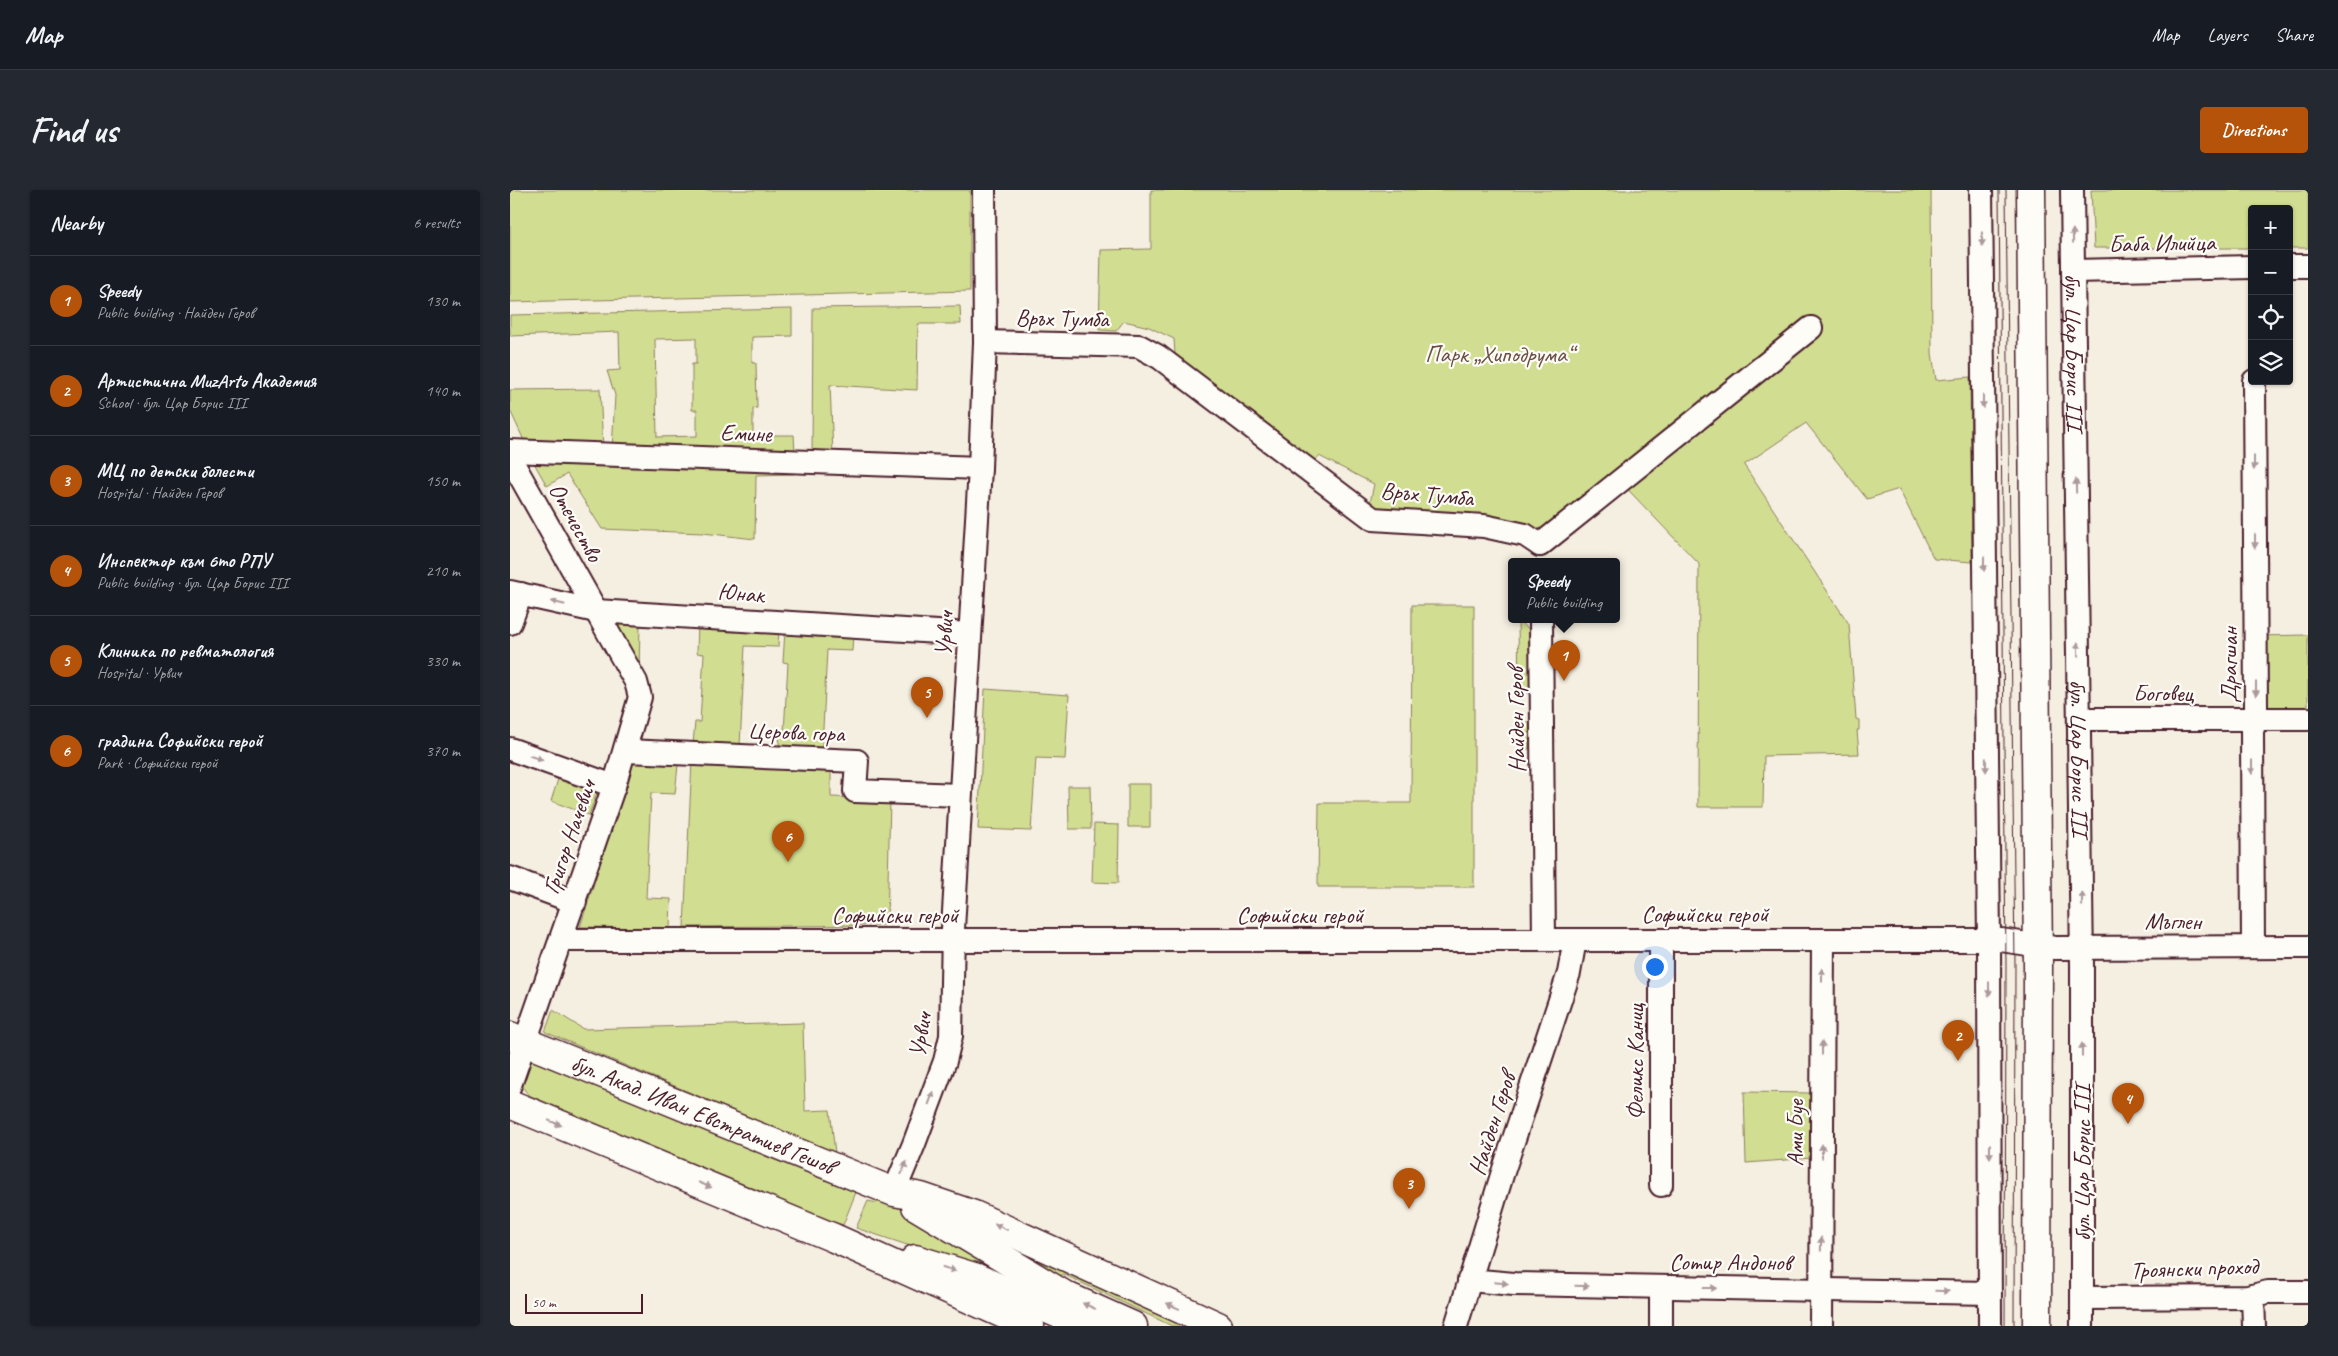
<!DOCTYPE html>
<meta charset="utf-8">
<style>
body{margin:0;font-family:Caveat,sans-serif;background:#242831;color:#f1f3f6}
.controls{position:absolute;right:15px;top:15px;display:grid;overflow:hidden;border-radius:5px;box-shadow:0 1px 4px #0004}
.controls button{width:45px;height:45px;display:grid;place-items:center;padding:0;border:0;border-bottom:1px solid #363941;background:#171b24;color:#f1f3f6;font:25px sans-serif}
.scale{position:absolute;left:15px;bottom:12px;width:118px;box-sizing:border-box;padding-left:5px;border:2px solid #4a1f2b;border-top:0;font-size:14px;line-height:18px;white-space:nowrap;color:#4a1f2b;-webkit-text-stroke:4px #fdfcf7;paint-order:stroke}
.you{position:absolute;left:1144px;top:776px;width:18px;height:18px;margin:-12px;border:4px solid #fff;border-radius:50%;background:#1a73e8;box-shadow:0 0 0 8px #1a73e833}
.badge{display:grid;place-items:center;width:32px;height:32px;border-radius:50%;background:#b45309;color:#fff;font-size:16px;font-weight:700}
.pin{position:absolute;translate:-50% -41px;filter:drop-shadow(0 1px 2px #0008)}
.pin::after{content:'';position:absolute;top:26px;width:18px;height:15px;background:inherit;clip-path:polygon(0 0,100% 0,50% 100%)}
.popup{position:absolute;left:998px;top:368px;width:112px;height:65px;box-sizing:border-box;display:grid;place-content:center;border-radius:5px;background:#171b24;filter:drop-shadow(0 1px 4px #0005);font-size:16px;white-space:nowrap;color:#9ea1a6}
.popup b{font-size:19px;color:#f1f3f6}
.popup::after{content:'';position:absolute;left:50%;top:100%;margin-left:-10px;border:10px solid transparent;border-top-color:#171b24}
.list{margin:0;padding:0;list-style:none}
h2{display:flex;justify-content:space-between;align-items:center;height:65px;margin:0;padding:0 20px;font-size:21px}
h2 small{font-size:16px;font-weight:400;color:#9ea1a6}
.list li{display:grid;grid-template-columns:32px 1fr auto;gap:15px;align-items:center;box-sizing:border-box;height:90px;padding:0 20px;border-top:1px solid #363941}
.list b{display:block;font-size:19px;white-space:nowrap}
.list p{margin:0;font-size:16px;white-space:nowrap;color:#9ea1a6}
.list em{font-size:16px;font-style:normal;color:#9ea1a6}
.icon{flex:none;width:28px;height:28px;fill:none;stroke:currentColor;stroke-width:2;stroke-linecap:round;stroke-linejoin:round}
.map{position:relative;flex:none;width:1798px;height:1136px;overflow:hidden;border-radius:5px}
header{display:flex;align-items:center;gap:30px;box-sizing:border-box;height:70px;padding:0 25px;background:#171b24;border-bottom:1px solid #363941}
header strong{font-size:24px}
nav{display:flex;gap:28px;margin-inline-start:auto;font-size:18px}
.intro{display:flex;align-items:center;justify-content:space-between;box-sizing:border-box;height:120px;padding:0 30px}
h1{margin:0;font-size:35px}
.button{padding:12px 22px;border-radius:5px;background:#b45309;color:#fff;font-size:18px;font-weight:700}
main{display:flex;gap:30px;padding:0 30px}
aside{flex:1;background:#171b24;border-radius:5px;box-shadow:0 1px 4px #0004}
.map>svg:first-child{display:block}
.green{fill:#d1de91;stroke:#8e7e5e;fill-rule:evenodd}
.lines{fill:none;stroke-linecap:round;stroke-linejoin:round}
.minor-casing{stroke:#4a1f2b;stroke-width:26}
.major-casing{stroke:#4a1f2b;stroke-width:31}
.minor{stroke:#fdfcf7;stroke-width:22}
.major{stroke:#fdfcf7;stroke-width:28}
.tram{stroke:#4a1f2b;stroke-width:1}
.oneway{fill:#ac999b}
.labels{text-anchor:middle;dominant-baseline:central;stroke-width:4.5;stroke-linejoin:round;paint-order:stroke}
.street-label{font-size:24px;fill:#4a1f2b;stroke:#fdfcf7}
.park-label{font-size:24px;fill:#6c4f44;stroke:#fdfcf7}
</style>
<header>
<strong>Map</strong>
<nav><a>Map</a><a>Layers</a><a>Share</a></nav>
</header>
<div class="intro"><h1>Find us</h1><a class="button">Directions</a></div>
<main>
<aside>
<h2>Nearby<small>6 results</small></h2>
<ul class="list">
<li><span class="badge">1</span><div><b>Speedy</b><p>Public building · Найден Геров</p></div><em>130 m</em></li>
<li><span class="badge">2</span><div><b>Артистична MuzArto Академия</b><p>School · бул. Цар Борис III</p></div><em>140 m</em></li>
<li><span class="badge">3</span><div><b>МЦ по детски болести</b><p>Hospital · Найден Геров</p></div><em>150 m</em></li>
<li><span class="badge">4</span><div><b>Инспектор към 6то РПУ</b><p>Public building · бул. Цар Борис III</p></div><em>210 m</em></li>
<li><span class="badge">5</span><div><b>Клиника по ревматология</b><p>Hospital · Урвич</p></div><em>330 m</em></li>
<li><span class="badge">6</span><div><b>градина Софийски герой</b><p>Park · Софийски герой</p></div><em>370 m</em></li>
</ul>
</aside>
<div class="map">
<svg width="1798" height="1136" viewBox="0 0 1798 1136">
<rect width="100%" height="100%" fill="#f5efe1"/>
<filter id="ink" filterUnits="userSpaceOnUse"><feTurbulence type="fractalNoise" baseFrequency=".02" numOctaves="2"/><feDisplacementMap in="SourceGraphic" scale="10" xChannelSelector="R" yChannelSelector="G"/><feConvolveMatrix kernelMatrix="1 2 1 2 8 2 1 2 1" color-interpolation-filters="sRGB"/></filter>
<g filter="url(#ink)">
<path class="green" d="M0,0H460V101L0,112Z
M641,0H1421L1422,163L1426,190L1460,187L1462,372L1424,369L1389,299L1357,309L1296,233L1234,275L1339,434L1346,529L1349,530V540H1347L1349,564L1254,566L1253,617H1188L1189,374L1104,285L1030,345L868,319L860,313L864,294L809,266L802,274L781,255L665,164L664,149L639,137L614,131L606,141L589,140L591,60L641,59Z
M1581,0H1798V58H1779V19H1742V58H1584Z
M450,116L451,134H408L407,200L320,195L323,264H302L303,118Z
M282,119V146L242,147V173H246L247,218L243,219V245H284L285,264L102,260L105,205L97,181L110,180L109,142L0,146V125ZM186,148V174H182V220H187V246L147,247L145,149Z
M90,199L93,259L16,255L0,220V200Z
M19,264L284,275V284L246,285L245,349L193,343L92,339L57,284L37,296Z
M902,415H964V697H808L809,613H901Z
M96,428L130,430L129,487Z
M1008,431L1019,439L1020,502H1009Z
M188,434L269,438L268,457L235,456L230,556L183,554L185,532H190L194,464L187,463Z
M275,440L343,443L342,461L317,460L312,558L269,556L270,542H274L278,473L273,472Z
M1798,445V529L1746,515V446Z
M475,499L559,505L555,569L526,568L521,641L468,639Z
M1009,532H1020L1019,559H1009Z
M123,571L168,575L165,604L141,603L136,708L161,709L160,738L70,737Z
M182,571L321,578V607L380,609L377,735L174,737Z
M49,586L88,600L79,625L41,611Z
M618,594H640V637H618Z
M558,596H580L581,639H559Z
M584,634L609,635L608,693L582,692Z
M43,820L73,839L293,833L295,921L320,920L325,963L35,842Z
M22,869L348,997L333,1035L283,1018L21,906C6,896 14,885 19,871Z
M1234,902L1302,903V968L1236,973Z
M369,1006L423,1034L527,1098L346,1038L358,1011L367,1013Z
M498,1056L545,1069L693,1136H662L553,1084L550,1086Z"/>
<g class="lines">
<defs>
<g id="minor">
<path d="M1471,0L1479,750L1480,1136"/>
<path id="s1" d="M1562,0L1572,776V1136"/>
<path d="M1779,76H1798"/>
<path d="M1563,81L1742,77"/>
<path d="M475,152L629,156L649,167L863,329L974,336L1015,345L1030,355"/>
<path d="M0,261L470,278"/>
<path d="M0,268L126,492L130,507L104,596L0,895"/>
<path d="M1030,355L1301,138"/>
<path d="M0,402L86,421L460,444"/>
<path d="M1031,430L1034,750"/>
<path d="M0,433L11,404"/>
<path d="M1569,529H1798"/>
<path d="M0,559L104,596"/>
<path d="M116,561L347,571L345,601L450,605"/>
<path d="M0,688L65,712"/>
<path d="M51,750H1491L1545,758L1798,757"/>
<path d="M1151,750V995"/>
<path d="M1743,757L1742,541L1746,529V515L1744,191"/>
<path d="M384,1002L404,954L435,871L441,846L443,739L470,278L475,152L474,0"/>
<path d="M959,1090L1004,1094L1480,1103"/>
<path d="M1151,1097V1136"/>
<path d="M1743,1106L1744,1136"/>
<path d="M1573,1108L1738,1107L1758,1102H1798"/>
<path d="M946,1136L992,985L1059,783L1065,750"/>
<path d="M1311,1136L1313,750"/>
</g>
<g id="major">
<path d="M1521,0L1528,776L1527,1136"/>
<path id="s2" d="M0,846L384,1002L411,1007L464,1025L708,1136"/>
<path d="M0,914L324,1048L520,1136"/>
<path d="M406,1016L556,1106L623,1136"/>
<path d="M405,1069L467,1088L576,1136"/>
</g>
</defs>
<use href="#minor" class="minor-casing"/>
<use href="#major" class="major-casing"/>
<use href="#minor" class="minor"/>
<use href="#major" class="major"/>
<path class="tram" d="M1489,0L1496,775L1495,1136
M1496,0L1505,775L1504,1136"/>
</g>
<defs><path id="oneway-solid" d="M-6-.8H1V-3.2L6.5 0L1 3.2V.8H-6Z" transform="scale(1.25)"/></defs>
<g class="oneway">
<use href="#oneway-solid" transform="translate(1563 46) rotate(-91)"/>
<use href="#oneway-solid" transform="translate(1472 49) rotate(89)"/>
<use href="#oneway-solid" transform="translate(1473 211) rotate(90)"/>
<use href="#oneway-solid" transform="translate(1744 273) rotate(90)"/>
<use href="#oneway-solid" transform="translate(1566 296) rotate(-91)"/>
<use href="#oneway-solid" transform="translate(1745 351) rotate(90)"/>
<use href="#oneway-solid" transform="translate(1474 374) rotate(90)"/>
<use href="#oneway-solid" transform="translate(48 413) rotate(-167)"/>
<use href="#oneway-solid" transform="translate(1568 459) rotate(-91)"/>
<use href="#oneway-solid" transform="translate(1746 499) rotate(90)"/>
<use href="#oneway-solid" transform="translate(26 568) rotate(19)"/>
<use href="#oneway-solid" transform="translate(1476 575) rotate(89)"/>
<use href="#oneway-solid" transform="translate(1742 577) rotate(90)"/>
<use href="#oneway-solid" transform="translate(1572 709) rotate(-91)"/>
<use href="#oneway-solid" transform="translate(1312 785) rotate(-90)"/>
<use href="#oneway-solid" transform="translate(1479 799) rotate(90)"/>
<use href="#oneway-solid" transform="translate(1312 858) rotate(-90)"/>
<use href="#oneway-solid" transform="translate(1572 860) rotate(-90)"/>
<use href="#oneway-solid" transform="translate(421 908) rotate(-70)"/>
<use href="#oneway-solid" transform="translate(45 933) rotate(22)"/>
<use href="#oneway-solid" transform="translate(1312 961) rotate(-90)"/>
<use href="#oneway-solid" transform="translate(1480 961) rotate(90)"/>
<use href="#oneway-solid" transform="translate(394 978) rotate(-67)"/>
<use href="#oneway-solid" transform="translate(195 995) rotate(22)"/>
<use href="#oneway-solid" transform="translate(491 1037) rotate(-156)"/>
<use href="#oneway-solid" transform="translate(1311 1054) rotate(-89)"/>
<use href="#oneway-solid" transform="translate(439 1079) rotate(17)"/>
<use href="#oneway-solid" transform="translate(991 1093) rotate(5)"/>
<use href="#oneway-solid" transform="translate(1072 1096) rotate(1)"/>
<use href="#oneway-solid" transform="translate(1200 1098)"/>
<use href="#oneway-solid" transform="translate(1432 1101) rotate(1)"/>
<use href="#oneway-solid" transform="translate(579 1116) rotate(-156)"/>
<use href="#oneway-solid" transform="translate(663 1116) rotate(-156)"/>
</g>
</g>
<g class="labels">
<g class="street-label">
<text transform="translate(1652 53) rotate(-1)">Баба Илийца</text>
<text transform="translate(552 128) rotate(1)">Връх Тумба</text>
<text stroke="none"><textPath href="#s1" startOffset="162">бул. Цар Борис III</textPath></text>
<text transform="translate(236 243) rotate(2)">Емине</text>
<text transform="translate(917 304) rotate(5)">Връх Тумба</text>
<text transform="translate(66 332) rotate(61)">Отечество</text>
<text transform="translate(231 403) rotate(4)">Юнак</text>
<text transform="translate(434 444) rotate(-87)">Урвич</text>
<text transform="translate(1719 475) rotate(-90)">Драгшан</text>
<text x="1653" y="503">Боговец</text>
<text transform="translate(1006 530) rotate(-91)">Найден Геров</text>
<text transform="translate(286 542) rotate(2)">Церова гора</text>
<text stroke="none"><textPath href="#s1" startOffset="568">бул. Цар Борис III</textPath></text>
<text transform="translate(59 647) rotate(-71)">Григор Начевич</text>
<text x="1195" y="724">Софийски герой</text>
<text x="385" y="725">Софийски герой</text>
<text x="790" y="725">Софийски герой</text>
<text x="1663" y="731">Мъглен</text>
<text transform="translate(410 845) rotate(-81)">Урвич</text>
<text transform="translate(1125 872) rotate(-90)">Феликс Каниц</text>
<text stroke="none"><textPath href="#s2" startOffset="208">бул. Акад. Иван Евстратиев Гешов</textPath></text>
<text transform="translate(982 934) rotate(-72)">Найден Геров</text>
<text transform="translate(1285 943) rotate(-90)">Ами Буе</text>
<text transform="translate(1572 973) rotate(-90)">бул. Цар Борис III</text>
<text x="1220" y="1072">Сотир Андонов</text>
<text transform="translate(1684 1078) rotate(-2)">Троянски проход</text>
</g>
<g class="park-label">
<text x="989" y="164">Парк „Хиподрума“</text>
</g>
</g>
</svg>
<div class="controls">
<button>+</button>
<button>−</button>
<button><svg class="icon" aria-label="locate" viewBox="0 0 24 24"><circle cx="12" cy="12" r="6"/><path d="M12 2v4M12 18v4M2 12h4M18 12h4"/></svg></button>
<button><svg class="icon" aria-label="layers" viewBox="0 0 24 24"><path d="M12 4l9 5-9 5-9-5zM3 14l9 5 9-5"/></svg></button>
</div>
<div class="scale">50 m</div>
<div class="you"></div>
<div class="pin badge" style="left:1054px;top:491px">1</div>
<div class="popup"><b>Speedy</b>Public building</div>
<div class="pin badge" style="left:1448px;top:871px">2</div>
<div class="pin badge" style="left:899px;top:1019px">3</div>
<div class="pin badge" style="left:1618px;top:934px">4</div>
<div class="pin badge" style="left:417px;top:528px">5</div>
<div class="pin badge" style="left:278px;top:672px">6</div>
</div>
</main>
